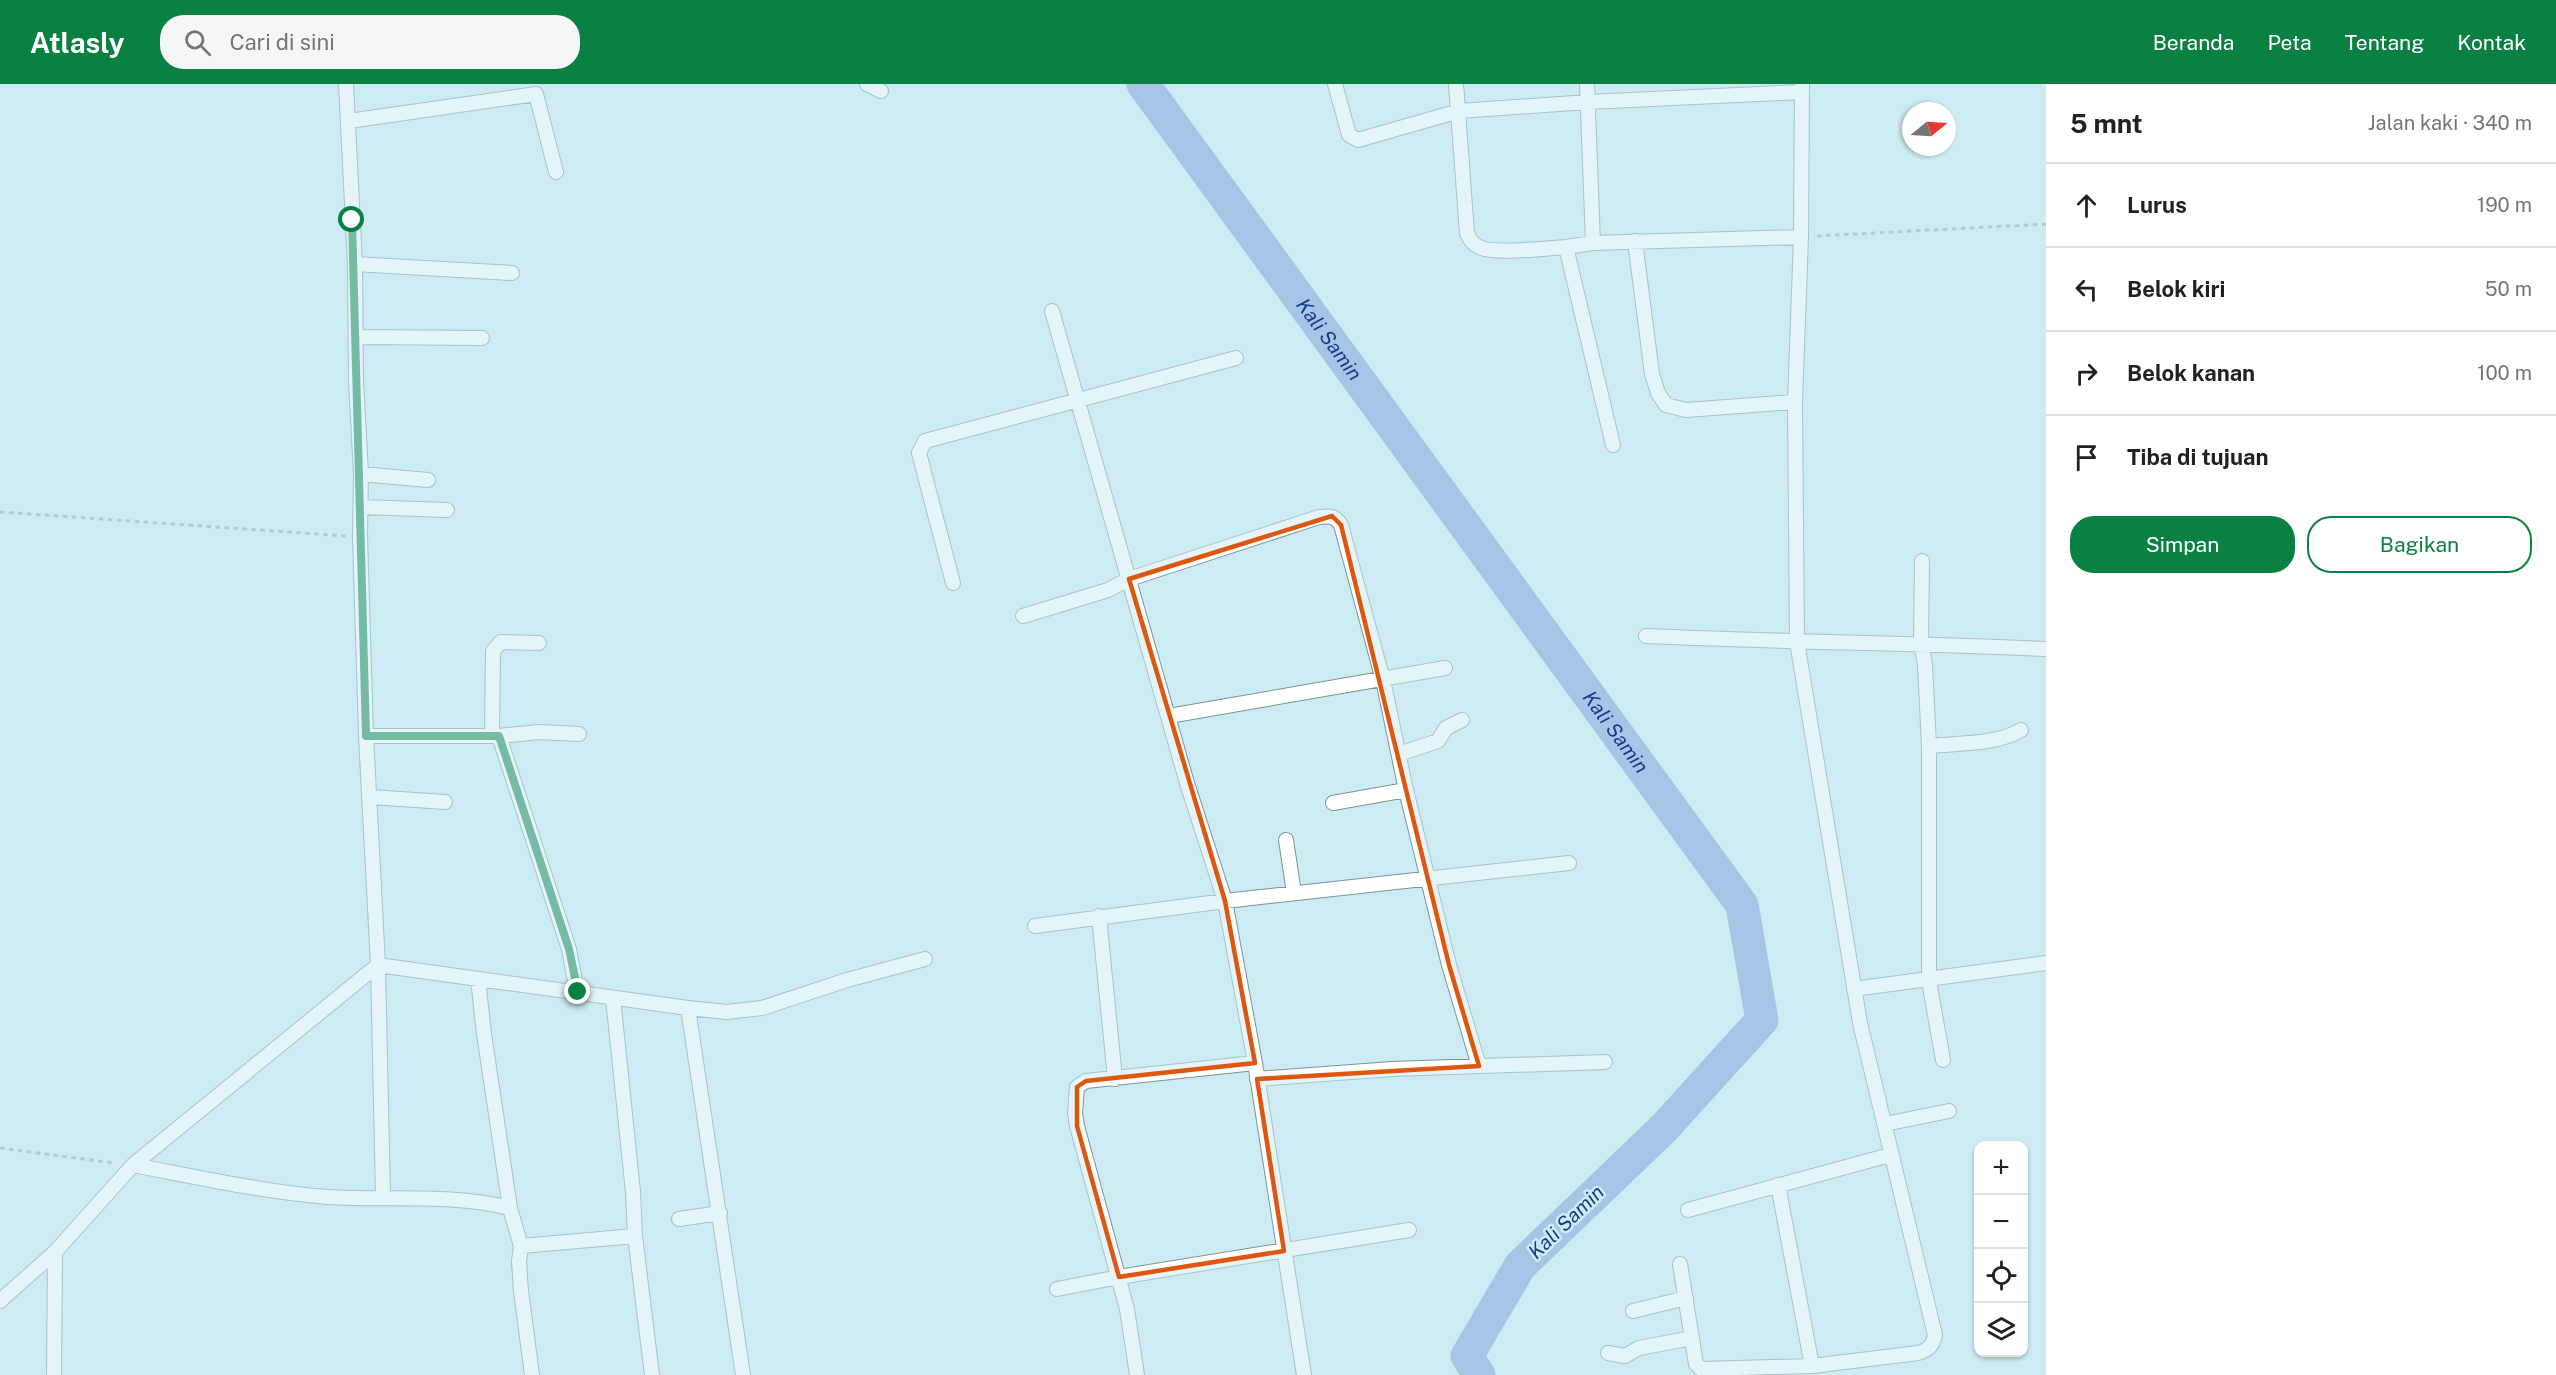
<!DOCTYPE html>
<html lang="id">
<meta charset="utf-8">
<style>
body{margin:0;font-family:"Public Sans",sans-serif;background:#f6f6f6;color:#202124}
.controls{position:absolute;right:18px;bottom:18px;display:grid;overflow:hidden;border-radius:12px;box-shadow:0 2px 4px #0004}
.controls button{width:54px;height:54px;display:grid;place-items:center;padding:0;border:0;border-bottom:2px solid #e0e0e0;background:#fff;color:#202124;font:30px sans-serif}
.compass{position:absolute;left:1902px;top:18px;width:54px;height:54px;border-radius:50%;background:#fff;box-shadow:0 2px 4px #0004;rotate:72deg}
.stop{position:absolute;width:18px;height:18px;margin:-14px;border:4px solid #0b8043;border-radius:50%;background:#fff}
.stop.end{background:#0b8043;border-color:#fff;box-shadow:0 2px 6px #0008}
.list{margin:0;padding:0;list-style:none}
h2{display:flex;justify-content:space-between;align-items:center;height:78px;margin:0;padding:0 24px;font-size:26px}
h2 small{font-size:20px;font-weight:400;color:#757577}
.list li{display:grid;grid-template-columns:39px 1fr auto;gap:18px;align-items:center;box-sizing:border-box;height:84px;padding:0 24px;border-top:2px solid #e0e0e0}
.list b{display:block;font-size:22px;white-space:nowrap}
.list em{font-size:20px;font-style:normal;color:#757577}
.actions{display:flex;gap:12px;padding:18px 24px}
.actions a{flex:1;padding:14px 0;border:2px solid #0b8043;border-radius:24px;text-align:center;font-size:21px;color:#0b8043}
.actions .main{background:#0b8043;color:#fff}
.icon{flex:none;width:33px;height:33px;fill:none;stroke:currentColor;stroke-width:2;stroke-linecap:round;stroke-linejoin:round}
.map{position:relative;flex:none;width:2046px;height:1291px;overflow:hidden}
header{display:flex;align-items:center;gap:36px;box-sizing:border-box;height:84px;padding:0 30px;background:#0b8043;color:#fff}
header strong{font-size:28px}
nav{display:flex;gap:33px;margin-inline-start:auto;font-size:21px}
.search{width:420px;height:54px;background:#f6f6f6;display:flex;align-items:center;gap:15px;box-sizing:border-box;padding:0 21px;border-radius:24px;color:#757577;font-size:22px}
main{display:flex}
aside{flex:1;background:#fff}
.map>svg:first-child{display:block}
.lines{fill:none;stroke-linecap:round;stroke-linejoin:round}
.river{stroke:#7698d7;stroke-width:33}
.street-casing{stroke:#7a959c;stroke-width:16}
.path{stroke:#8fa6ab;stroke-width:3;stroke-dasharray:4.5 4.5;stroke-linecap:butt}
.street{stroke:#fff;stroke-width:14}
.route{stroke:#0b8043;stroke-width:8}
.marked{fill:none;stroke:#de570e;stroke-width:4.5;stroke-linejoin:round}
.labels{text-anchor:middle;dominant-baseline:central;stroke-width:5;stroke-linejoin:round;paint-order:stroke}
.water-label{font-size:20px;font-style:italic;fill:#173d87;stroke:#cdebf2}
</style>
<header>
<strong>Atlasly</strong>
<div class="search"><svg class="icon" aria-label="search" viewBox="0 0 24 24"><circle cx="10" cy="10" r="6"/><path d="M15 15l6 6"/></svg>Cari di sini</div>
<nav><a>Beranda</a><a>Peta</a><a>Tentang</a><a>Kontak</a></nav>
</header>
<main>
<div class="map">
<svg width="2046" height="1291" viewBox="0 0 2046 1291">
<rect width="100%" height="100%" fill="#cdebf2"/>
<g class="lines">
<path class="river" id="s1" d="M1143,0L1742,821L1762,936L1664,1044L1520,1182L1467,1272L1479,1291"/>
<defs>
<path id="street" d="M346,0L355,180L356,297L361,390L360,452L366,652L378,881L383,1113
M867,0L881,7
M1335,0L1349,51L1358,56L1459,27L1588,18L1802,8
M1456,0L1467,149C1470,155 1472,160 1479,163C1494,171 1547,164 1566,163
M1587,0L1593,159L1566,163L1613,361
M349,37L536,10L556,88
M1635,157L1652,290L1658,309L1666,321L1686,326L1795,318
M1593,159L1801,153
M355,180L512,189
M1052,227L1187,699L1225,817L1255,979L1304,1291
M357,253L482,254
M361,390L428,396
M361,423L447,426
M1922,477L1921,559L1925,581L1929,662V897L1943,976
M953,499L919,369L925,357L1236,274
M1023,532L1108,506L1129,495L1319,433C1329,432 1335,431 1341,441L1383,596L1406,706L1449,881L1479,982
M1646,552C1779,558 1913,559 2046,565
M1169,632L1445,584
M366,652H499L539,648L579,650
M492,652L493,567L501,558L539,559
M499,652L569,865L577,908
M1929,662C1958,659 1996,661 2021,646
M1399,670L1438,657L1446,644L1462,636
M370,713L445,718
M1333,719L1406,706
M1286,756L1294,809
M1099,832L1115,995
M1035,842L1225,817L1569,779
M478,895L484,950L510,1124L521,1162L519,1177L521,1207L532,1291
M1854,905L2046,879
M688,924L727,928L762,924L847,896L925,875
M1257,995L1392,985L1605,978
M1885,1040L1949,1027
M133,1081C197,1093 263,1108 328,1113C389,1117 450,1109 510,1124
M1778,1101L1812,1282
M1688,1126L1890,1071
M679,1135L720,1129
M635,1152L652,1291
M521,1162L635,1152L633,1108L613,914
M1680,1180L1696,1280L1701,1285L1812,1282L1918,1269C1929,1266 1933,1261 1935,1251L1860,939L1797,558L1795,318L1801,153L1802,0
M1057,1205L1119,1193L1409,1146
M0,1217L55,1168L133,1081L378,881L688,924L743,1291
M1633,1227L1686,1214
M1608,1269L1625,1272L1639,1264L1692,1254
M54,1291L55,1168
M1137,1291L1127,1225L1077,1042L1075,1029L1077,1003L1086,997L1255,979"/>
</defs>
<use href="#street" class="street-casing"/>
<path class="path" d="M1817,152L2046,140
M0,428L346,452
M0,1064L114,1079"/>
<use href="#street" class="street"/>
</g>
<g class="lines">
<path class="route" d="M352,136L366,652H499L569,865L578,908"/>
</g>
<path d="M0 0H2046V1291H0ZM1332,432L1341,441L1449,881L1479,982L1257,995L1284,1167L1119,1193L1077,1042V1003L1086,997L1255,979L1225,817L1129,495Z" fill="#cdebf2" fill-opacity=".55" fill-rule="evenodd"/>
<path class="marked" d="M1332,432L1341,441L1449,881L1479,982L1257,995L1284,1167L1119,1193L1077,1042V1003L1086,997L1255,979L1225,817L1129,495Z"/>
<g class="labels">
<g class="water-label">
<text stroke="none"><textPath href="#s1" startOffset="316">Kali Samin</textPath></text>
<text stroke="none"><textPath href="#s1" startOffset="802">Kali Samin</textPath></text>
<text transform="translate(1566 1138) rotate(-44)">Kali Samin</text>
</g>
</g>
</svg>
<div class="controls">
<button>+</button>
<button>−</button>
<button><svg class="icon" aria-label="locate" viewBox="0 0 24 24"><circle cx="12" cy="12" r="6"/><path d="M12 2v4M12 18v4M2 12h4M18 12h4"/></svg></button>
<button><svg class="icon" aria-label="layers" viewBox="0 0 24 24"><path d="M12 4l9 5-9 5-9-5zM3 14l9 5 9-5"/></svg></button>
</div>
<svg class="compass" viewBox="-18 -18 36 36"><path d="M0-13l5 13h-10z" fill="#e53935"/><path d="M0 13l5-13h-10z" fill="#757577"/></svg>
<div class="stop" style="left:352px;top:136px"></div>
<div class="stop end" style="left:578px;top:908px"></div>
</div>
<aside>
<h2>5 mnt<small>Jalan kaki · 340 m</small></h2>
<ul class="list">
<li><svg class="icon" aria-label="ahead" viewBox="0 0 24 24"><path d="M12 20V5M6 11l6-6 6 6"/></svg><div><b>Lurus</b></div><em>190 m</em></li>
<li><svg class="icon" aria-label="left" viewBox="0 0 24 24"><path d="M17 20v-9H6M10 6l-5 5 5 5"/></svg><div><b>Belok kiri</b></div><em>50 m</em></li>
<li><svg class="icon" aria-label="right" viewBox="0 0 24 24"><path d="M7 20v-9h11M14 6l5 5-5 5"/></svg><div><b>Belok kanan</b></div><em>100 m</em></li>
<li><svg class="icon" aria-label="arrive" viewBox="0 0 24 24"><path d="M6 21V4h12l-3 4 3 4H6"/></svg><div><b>Tiba di tujuan</b></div></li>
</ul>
<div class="actions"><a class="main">Simpan</a><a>Bagikan</a></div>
</aside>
</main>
